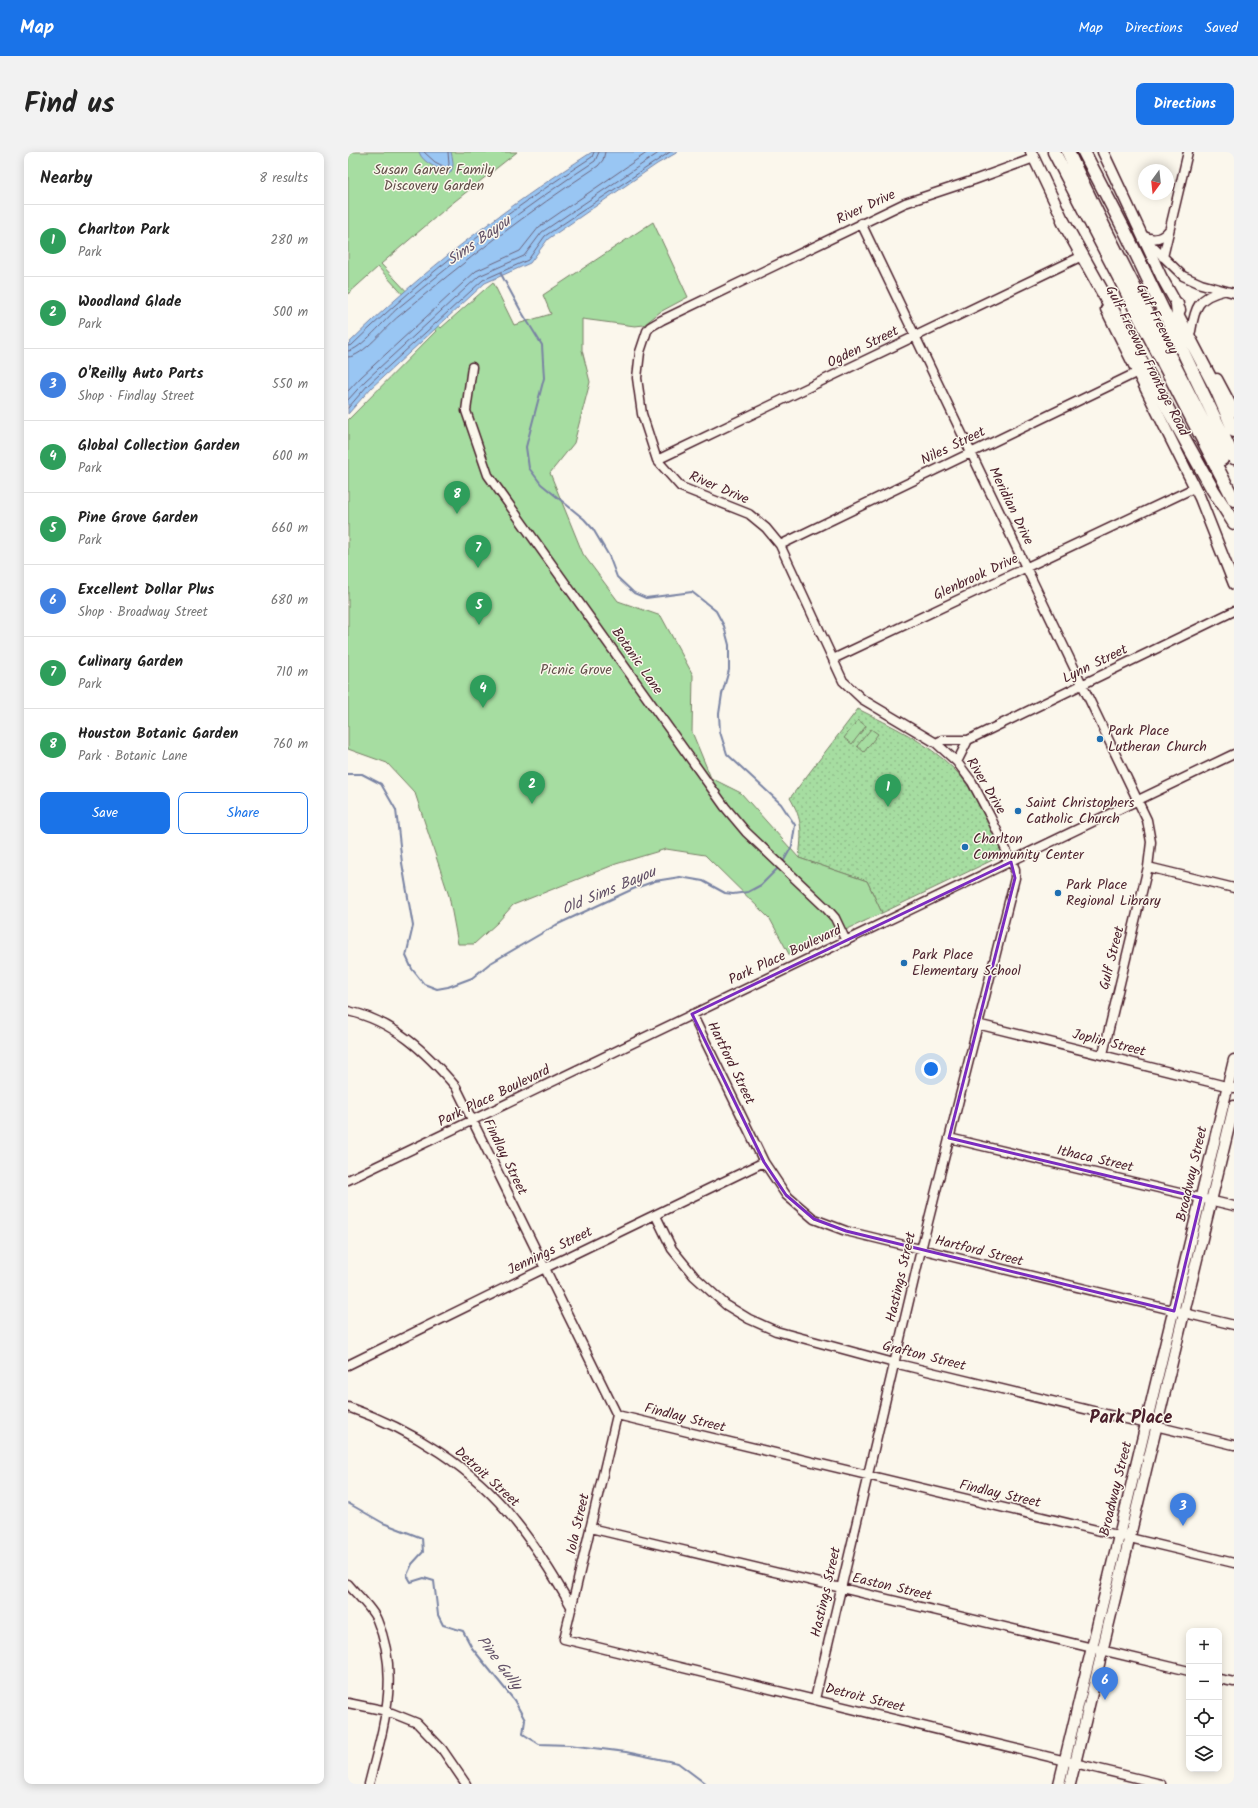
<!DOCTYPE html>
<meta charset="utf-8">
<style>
body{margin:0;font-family:Kalam,sans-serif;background:#f2f2f2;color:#222}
.controls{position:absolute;right:12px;bottom:12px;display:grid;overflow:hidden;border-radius:8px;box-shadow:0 2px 10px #0003}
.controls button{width:36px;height:36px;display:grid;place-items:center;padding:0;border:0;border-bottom:1px solid #e0e0e0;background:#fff;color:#222;font:20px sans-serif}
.compass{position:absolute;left:790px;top:12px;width:36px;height:36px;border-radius:50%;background:#fff;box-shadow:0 2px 10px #0003;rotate:195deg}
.you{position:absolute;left:583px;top:917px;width:14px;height:14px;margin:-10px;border:3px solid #fff;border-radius:50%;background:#1a73e8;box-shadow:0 0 0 6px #1a73e833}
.badge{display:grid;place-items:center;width:26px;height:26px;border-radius:50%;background:#1a73e8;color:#fff;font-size:13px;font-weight:700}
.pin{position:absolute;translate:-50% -33px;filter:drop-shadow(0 1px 2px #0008)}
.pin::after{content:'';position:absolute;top:21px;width:14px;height:12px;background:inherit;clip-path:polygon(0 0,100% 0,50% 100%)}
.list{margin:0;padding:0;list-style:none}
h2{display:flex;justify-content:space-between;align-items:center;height:52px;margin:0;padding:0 16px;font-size:17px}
h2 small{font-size:13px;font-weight:400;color:#767676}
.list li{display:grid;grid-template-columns:26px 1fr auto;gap:12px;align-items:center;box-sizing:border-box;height:72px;padding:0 16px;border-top:1px solid #e0e0e0}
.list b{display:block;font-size:15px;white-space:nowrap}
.list p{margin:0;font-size:13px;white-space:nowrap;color:#767676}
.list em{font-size:13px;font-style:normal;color:#767676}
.actions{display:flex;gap:8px;padding:12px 16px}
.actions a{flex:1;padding:9px 0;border:1px solid #1a73e8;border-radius:8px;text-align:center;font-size:14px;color:#1a73e8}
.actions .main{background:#1a73e8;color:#fff}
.icon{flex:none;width:22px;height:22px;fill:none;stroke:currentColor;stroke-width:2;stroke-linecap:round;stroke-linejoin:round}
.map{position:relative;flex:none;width:886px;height:1632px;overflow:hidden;border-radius:8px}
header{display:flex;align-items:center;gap:24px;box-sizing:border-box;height:56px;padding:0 20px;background:#1a73e8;color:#fff}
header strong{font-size:19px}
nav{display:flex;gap:22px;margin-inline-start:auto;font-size:14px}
.intro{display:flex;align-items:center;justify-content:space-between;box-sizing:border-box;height:96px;padding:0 24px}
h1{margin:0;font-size:28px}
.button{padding:10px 18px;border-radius:8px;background:#1a73e8;color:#fff;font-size:14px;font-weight:700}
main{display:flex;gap:24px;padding:0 24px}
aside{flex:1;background:#fff;border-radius:8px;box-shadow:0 2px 10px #0003}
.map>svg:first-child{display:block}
.park{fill:url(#park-dots);stroke:#787e66}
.garden{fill:#a6dda1;stroke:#787e66}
.water{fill:#99c6f3;stroke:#7983a3}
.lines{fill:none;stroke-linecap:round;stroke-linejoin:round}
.shore{stroke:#6a627b;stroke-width:1}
.stream{stroke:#7983a3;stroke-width:2}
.minor-casing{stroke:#4a1f2b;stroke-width:11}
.major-casing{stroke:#4a1f2b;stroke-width:13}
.highway-casing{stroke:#4a1f2b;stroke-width:15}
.minor{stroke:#fbf7ec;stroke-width:8}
.major{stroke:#fbf7ec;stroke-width:10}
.highway{stroke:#fbf7ec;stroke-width:12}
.marked{fill:none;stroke:#7b2cbf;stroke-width:3;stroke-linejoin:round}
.poi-dot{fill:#1f6fb2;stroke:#fbf7ec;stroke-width:1.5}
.labels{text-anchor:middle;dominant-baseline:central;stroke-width:3;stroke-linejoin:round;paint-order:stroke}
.park-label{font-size:14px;fill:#614e48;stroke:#fbf7ec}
.street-label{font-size:14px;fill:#4a1f2b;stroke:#fbf7ec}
.poi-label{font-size:14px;fill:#4a1f2b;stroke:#fbf7ec;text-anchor:start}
.water-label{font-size:15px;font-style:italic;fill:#625167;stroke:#fbf7ec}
.district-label{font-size:18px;font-weight:bold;fill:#4a1f2b;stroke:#fbf7ec}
</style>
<header>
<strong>Map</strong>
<nav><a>Map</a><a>Directions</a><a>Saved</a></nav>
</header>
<div class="intro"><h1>Find us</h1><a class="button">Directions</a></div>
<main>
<aside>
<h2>Nearby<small>8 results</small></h2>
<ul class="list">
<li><span class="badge" style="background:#2e9e5b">1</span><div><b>Charlton Park</b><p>Park</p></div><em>280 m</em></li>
<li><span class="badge" style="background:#2e9e5b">2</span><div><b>Woodland Glade</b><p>Park</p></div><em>500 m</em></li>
<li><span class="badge" style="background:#3f7fe0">3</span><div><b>O'Reilly Auto Parts</b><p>Shop · Findlay Street</p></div><em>550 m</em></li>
<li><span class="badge" style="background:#2e9e5b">4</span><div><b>Global Collection Garden</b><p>Park</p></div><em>600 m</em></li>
<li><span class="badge" style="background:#2e9e5b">5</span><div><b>Pine Grove Garden</b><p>Park</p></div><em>660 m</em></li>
<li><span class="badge" style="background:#3f7fe0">6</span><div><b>Excellent Dollar Plus</b><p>Shop · Broadway Street</p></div><em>680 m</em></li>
<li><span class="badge" style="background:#2e9e5b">7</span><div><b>Culinary Garden</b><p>Park</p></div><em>710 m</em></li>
<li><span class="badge" style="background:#2e9e5b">8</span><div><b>Houston Botanic Garden</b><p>Park · Botanic Lane</p></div><em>760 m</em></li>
</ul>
<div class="actions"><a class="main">Save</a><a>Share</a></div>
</aside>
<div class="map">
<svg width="886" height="1632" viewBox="0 0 886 1632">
<defs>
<pattern id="park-dots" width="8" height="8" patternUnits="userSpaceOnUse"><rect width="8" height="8" fill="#a6dda1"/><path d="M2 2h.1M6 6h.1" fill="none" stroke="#90bd8b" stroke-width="1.8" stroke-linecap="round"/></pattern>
</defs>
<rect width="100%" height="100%" fill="#fbf7ec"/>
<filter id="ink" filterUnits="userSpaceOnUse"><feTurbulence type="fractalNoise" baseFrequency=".025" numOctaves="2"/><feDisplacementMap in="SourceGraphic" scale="8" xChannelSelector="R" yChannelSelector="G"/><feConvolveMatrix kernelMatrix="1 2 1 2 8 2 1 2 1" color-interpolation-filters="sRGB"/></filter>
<g filter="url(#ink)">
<path class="park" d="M510,557C544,574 579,590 606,617C627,637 642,677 655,703L534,761L519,729L451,706C454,681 455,668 442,646Z"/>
<path class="garden" d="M0,0H169L102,53L33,112L93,176L145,130L166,173L203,162L195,143L305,70L340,145L312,160L296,173L287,174L234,167V198L242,230L226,291L202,321L235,402L270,449L313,464L345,523L344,580L363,626L393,641L451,706L519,729L534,761L442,804L422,767L357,703L318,697L268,712L165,753L149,771L126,792H110L101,744L67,641L39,611L0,597V268L88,179L30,115L0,142Z
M510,568L518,574L504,592L496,586Z
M523,577L530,582L516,600L509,594Z"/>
<path class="water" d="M71,0H103C105,8 107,16 101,22C91,16 75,12 71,0Z
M244,0H330L309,12L200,87L182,111L137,131L23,236L0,262V192C74,119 157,56 244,0Z"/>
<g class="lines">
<path class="shore" d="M76,0L87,10L99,16L101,12L100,0
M0,194L4,193C77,122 159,60 244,5L246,0
M0,199C12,199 39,165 50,156C113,104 178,54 247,9L251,0
M0,205C15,205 38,174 51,164C115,110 180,60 250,14L255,8L257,0
M0,239L13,225L128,119L172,99L191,75L300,0
M0,248L17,229L131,124L176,104L194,80L312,0
M0,256L20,233L135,128L180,108L197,84L322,0"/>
<path class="stream" d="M153,122L173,159L194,193L196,226L178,295L181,316L193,332L236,367L245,377L261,404L269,425L286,441L298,446L344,440L368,459L376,474L381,493V518L374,542L371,562L372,580L379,602L433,652L447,673L444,694L434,712
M0,622H14L33,632L48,658L54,711L65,774L58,804L64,817L76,832L89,837L100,835L124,826L141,812L208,773L285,737L307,729L332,725L355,729L377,741L385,742L400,740L413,733L431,715
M0,1351L35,1371L74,1386L75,1400L64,1412L59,1423L63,1430L76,1426L86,1429L90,1463L95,1473L115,1479L124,1496L166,1548L177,1568L175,1582L191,1592L221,1593L278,1600L330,1611L358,1632"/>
<defs>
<path id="minor" d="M513,71L799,668L803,690L800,715L755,902
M796,84C806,89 814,87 821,78
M797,87L835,124L853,132L886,141
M815,105L840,0
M843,179C847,155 850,145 875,139
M124,215L118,259L140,323L377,655L398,680L478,756L487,766L498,789
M309,308L732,105
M432,393L790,220
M485,507L846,336
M588,591L594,588H620
M609,610L620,588L886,459
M800,715L886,736
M0,859C46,869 78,900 108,935L269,1263L886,1411
M344,862L416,1010L438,1043L466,1067L498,1079L886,1173
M629,872L886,936
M601,986L886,1054
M0,1028L886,602
M308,1064L324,1097L346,1124L378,1153L401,1167L428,1179L546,1211L886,1293
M0,1213L197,1116L416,1010
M0,1255C63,1277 126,1316 167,1369C189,1396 207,1426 224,1456
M269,1263L216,1487L813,1632
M242,1376L841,1519
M0,1432C8,1442 24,1456 29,1468C53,1524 35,1576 21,1632
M871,1527L886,1530
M467,1547L573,1098L667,726V717L642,664L624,630L609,610L588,591L514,547L495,529L432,393L418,376L401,362L333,335L309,308L294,262L289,226L292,200L299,179L302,175L314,168L557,51L626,28L686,6
M0,1551L39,1559L69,1571L94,1597L118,1632"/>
<path id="major" d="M683,0L719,76
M755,0L814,126L832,158
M758,157L852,346L886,432
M869,227L886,259
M711,1632L886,908
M722,1632L886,954"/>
<path id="highway" d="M706,0L886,348
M720,0C768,104 823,204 874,307
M736,0L778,81L886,306
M715,69L865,338L886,371
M829,152L830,164L868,237L886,279"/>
</defs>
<use href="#minor" class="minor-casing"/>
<use href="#major" class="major-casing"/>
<use href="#highway" class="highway-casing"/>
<use href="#minor" class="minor"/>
<use href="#major" class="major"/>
<use href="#highway" class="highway"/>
</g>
</g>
<path class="marked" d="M663,710L667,726L601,986L853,1046L826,1159L498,1079L466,1067L438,1043L416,1010L344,862Z"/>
<g class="poi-dot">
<circle cx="752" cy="587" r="4"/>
<circle cx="670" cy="659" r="4"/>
<circle cx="617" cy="695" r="4"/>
<circle cx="710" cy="741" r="4"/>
<circle cx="556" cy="811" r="4"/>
</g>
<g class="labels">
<g class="park-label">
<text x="86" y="18">Susan Garver Family<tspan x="86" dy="16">Discovery Garden</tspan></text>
<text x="228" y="518">Picnic Grove</text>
</g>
<g class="street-label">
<text transform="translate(518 55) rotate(-25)">River Drive</text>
<text transform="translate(809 167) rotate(63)">Gulf Freeway</text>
<text transform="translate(515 195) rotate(-26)">Ogden Street</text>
<text transform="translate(799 209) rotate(63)">Gulf Freeway Frontage Road</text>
<text transform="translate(605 294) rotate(-26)">Niles Street</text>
<text transform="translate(371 336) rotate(23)">River Drive</text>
<text transform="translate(663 354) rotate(64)">Meridian Drive</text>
<text transform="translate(628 425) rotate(-25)">Glenbrook Drive</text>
<text transform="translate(289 509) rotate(55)">Botanic Lane</text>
<text transform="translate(747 512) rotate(-26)">Lynn Street</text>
<text transform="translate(638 634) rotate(59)">River Drive</text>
<text transform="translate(437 803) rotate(-25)">Park Place Boulevard</text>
<text transform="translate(764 806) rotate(-76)">Gulf Street</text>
<text transform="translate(761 891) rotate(14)">Joplin Street</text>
<text transform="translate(383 911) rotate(64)">Hartford Street</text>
<text transform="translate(146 944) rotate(-26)">Park Place Boulevard</text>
<text transform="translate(157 1005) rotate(64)">Findlay Street</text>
<text transform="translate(747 1007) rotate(13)">Ithaca Street</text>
<text transform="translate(844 1022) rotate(-77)">Broadway Street</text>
<text transform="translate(202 1099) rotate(-26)">Jennings Street</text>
<text transform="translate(631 1099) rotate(14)">Hartford Street</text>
<text transform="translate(553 1125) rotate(-77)">Hastings Street</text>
<text transform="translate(576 1204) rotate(14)">Grafton Street</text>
<text transform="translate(337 1266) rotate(14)">Findlay Street</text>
<text transform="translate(139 1325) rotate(42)">Detroit Street</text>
<text transform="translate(768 1337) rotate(-76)">Broadway Street</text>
<text transform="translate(652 1342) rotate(13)">Findlay Street</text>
<text transform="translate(230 1372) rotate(-77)">Iola Street</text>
<text transform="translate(544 1435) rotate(13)">Easton Street</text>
<text transform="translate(478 1440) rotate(-77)">Hastings Street</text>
<text transform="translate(517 1546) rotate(14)">Detroit Street</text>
</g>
<g class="poi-label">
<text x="760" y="579">Park Place<tspan x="760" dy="16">Lutheran Church</tspan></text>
<text x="678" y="651">Saint Christophers<tspan x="678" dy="16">Catholic Church</tspan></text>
<text x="625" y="687">Charlton<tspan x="625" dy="16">Community Center</tspan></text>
<text x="718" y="733">Park Place<tspan x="718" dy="16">Regional Library</tspan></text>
<text x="564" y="803">Park Place<tspan x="564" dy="16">Elementary School</tspan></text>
</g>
<g class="water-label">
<text transform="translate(131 89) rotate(-35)">Sims Bayou</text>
<text transform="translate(261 739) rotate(-23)">Old Sims Bayou</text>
<text transform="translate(151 1511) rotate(53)">Pine Gully</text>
</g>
<g class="district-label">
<text x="783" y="1266">Park Place</text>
</g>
</g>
</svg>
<div class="controls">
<button>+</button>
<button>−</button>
<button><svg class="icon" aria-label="locate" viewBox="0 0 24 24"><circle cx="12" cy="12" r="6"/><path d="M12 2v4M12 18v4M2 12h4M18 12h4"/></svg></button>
<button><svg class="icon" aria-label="layers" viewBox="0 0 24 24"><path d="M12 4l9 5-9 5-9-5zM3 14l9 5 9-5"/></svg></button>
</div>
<svg class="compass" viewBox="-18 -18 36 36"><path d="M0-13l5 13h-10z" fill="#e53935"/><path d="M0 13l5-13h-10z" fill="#767676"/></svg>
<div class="you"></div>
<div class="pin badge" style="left:540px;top:655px;background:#2e9e5b">1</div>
<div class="pin badge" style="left:184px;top:652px;background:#2e9e5b">2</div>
<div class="pin badge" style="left:835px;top:1374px;background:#3f7fe0">3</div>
<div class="pin badge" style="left:135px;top:556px;background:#2e9e5b">4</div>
<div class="pin badge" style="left:131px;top:473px;background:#2e9e5b">5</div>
<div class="pin badge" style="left:757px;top:1548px;background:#3f7fe0">6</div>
<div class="pin badge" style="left:130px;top:416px;background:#2e9e5b">7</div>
<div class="pin badge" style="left:109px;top:362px;background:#2e9e5b">8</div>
</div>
</main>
